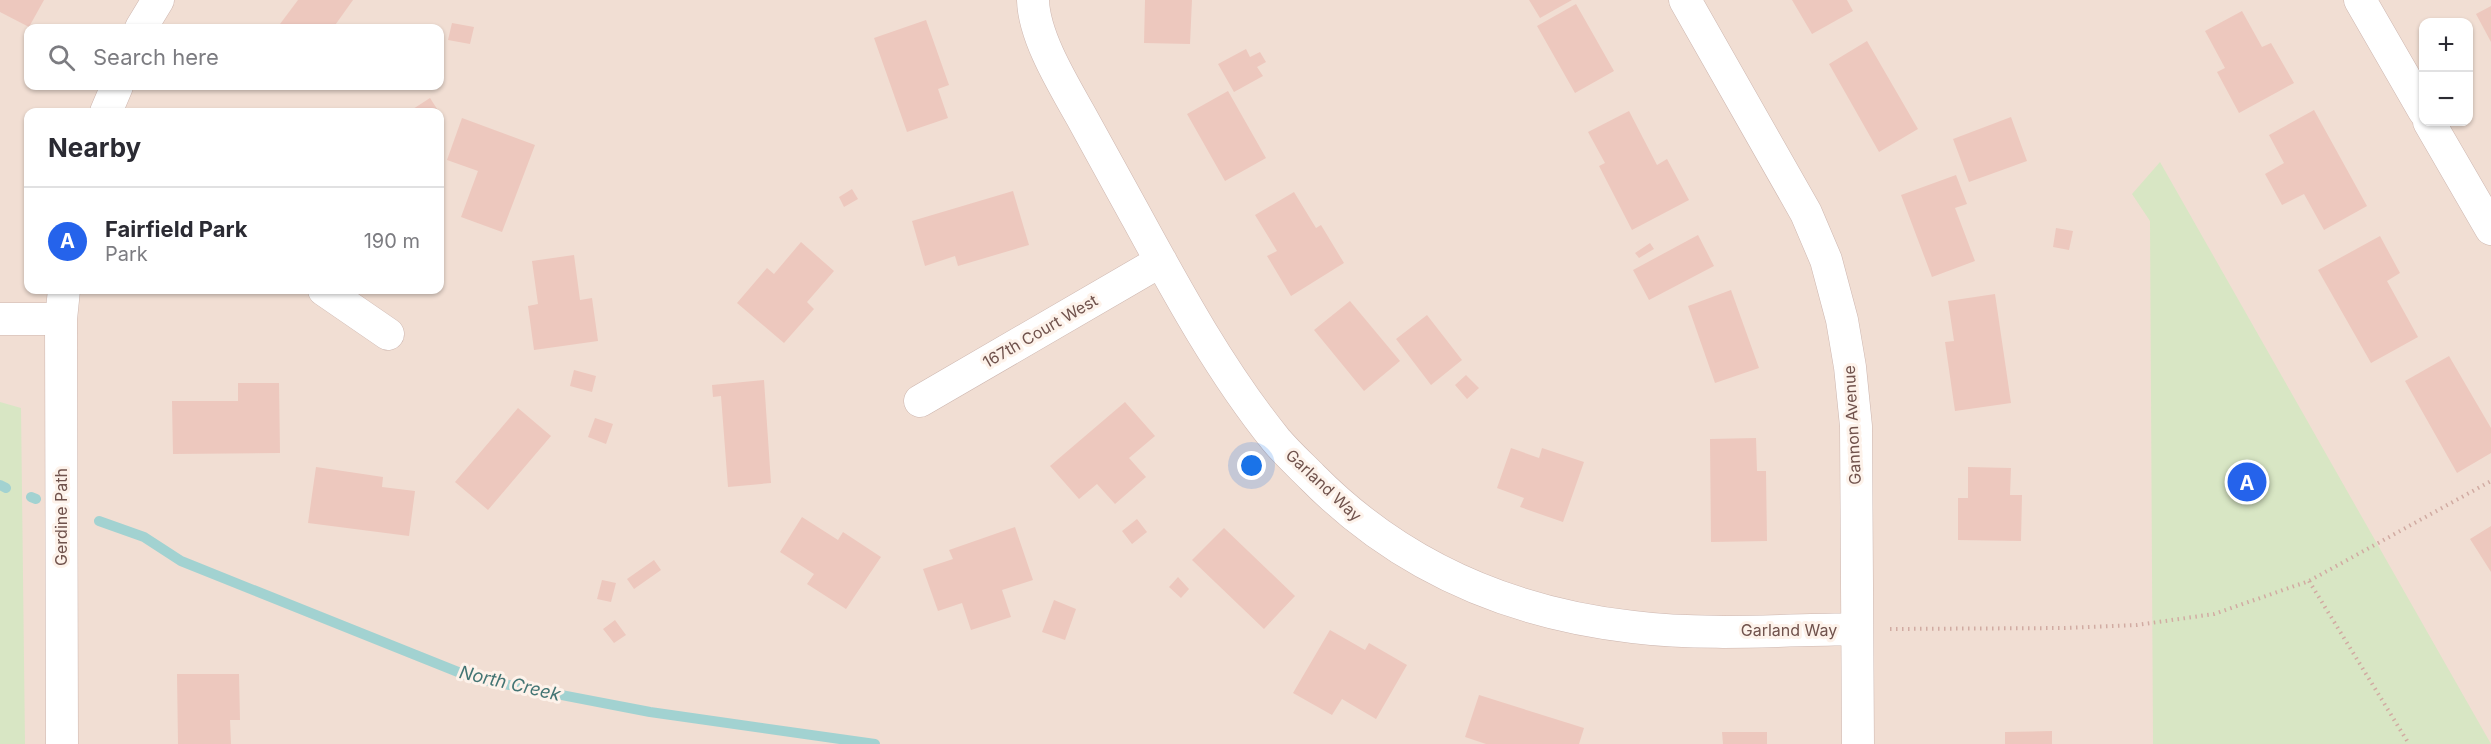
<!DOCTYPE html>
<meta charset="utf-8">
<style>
body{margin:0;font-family:Inter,sans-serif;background:#f2f2f3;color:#2b2b33}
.controls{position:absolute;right:18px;top:18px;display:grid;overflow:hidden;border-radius:12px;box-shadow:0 2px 4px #0004}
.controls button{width:54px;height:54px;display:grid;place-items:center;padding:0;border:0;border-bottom:2px solid #e1e1e2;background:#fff;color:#2b2b33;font:30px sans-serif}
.you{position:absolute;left:1252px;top:466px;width:21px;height:21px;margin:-15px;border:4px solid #fff;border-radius:50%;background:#1a73e8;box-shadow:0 0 0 9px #1a73e833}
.badge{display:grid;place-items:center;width:39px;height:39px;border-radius:50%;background:#2563eb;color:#fff;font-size:20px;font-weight:700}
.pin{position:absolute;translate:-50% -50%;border:3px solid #fff;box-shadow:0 2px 6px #0006}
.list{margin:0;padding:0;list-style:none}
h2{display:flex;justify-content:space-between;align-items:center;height:78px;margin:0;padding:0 24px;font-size:26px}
h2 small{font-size:20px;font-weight:400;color:#7c7c81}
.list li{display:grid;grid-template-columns:39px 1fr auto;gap:18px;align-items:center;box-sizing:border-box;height:108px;padding:0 24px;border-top:2px solid #e1e1e2}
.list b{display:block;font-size:22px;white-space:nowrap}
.list p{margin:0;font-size:20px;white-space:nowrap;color:#7c7c81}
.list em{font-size:20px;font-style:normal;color:#7c7c81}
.icon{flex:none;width:33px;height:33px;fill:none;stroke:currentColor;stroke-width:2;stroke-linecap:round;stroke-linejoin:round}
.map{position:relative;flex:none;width:2491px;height:744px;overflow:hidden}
.search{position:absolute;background:#fff;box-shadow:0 2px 4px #0004;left:24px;top:24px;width:420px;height:66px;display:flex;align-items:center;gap:15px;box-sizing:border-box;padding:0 21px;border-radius:12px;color:#7c7c81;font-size:22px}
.panel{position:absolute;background:#fff;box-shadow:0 2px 4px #0004;left:24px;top:108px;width:420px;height:186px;border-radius:12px}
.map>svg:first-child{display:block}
.residential{fill:#f1ded3;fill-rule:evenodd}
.green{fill:#d8e6c4}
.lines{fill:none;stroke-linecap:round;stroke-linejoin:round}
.stream{stroke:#a2d2d1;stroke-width:10}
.building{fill:#edc8be}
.minor-casing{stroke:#cdb6af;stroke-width:33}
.path{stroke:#d1aba2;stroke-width:4;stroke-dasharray:1.5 4.5;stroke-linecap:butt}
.minor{stroke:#fff;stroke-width:32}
.labels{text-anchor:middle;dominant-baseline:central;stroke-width:6;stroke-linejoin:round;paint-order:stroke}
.street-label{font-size:16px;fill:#70524c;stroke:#fdf2ea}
.water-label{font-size:18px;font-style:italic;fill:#427473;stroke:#fdf2ea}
</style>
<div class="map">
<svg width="2491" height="744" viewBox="0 0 2491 744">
<rect width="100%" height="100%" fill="#faede4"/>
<path class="residential" d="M0,0H2491V744H0ZM2424,22H2468V122H2424ZM28,28H440V86H28ZM28,112H440V290H28Z"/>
<path class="green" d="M2160,162L2491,744H2153L2150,221L2132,194Z
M0,402L21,408L25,744H0Z"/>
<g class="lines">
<path class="stream" d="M0,485L6,488
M31,497L36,499
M99,521L144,537L181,561L473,678L650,712L875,744"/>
</g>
<path class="building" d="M0,0H44L29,27L0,12Z
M298,0H353L333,28H277Z
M1145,0H1192L1190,44L1144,43Z
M1529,0H1572L1540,18Z
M1792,0H1847L1853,11L1812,34Z
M1576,4L1614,71L1575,93L1537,26Z
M2491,6V42L2476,14Z
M2242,11L2262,47L2271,43L2294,83L2239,113L2217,72L2225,68L2205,31Z
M926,20L949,85L938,89L948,118L907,132L874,38Z
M452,23L474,27L470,44L448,40Z
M1867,41L1918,129L1879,152L1829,64Z
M1246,49L1250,57L1260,52L1266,62L1257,67L1263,76L1234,92L1218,64Z
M1228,91L1266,158L1225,181L1187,114Z
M430,98L439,112H416L413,109Z
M2314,110L2367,206L2324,230L2304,194L2282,205L2265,174L2284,163L2269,135Z
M1629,111L1657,165L1667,159L1689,200L1632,230L1599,166L1605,163L1588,132Z
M2011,117L2027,161L1969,182L1953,139Z
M462,118L535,145L502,232L461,217L478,171L447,160Z
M1956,175L1967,204L1955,208L1975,261L1932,277L1901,195Z
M852,189L858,199L844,207L839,197Z
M1013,191L1029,245L958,266L955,256L925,266L912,221Z
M1294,192L1316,228L1321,225L1344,263L1291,296L1267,256L1277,251L1255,215Z
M2056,228L2073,231L2069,250L2053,247Z
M1698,235L1714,266L1649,300L1633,270Z
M2380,236L2400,273L2387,281L2418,337L2371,363L2318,270Z
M801,242L834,271L807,302L814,309L784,343L737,303L767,268L774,274Z
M1650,243L1654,249L1639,258L1635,253Z
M574,255L580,300L592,298L598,341L534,350L528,306L538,304L532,261Z
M1731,290L1759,368L1715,383L1688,306Z
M1995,294L2011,403L1955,411L1945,342L1954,341L1948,301Z
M1350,301L1400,361L1364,391L1314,330Z
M1427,315L1462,360L1431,385L1396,339Z
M2449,356L2491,428V453L2457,473L2405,381Z
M574,370L596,376L592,392L570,386Z
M1466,375L1479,388L1467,399L1455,385Z
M764,380L771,483L728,487L721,396L713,397L712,385Z
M238,383H279L280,453L173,454L172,401H238Z
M1125,402L1155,436L1129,458L1146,477L1115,504L1097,484L1079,499L1050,466Z
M518,408L551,436L488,510L455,482Z
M595,418L613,424L606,444L588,437Z
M1756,438L1757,471H1766L1767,541L1711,542L1710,439Z
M1511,448L1539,458L1542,448L1584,462L1563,522L1520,507L1524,498L1497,488Z
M316,467L383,477L382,487L415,491L409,536L308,523Z
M1968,467L2011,468L2010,495H2022L2021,541L1958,540V498H1968Z
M802,517L838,540L843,532L881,557L846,609L807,584L814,574L780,552Z
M1137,519L1147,532L1132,544L1122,531Z
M2491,526V572L2470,539Z
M1015,527L1033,580L1002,590L1011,617L971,630L962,603L938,611L923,569L953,559L949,550Z
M1224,528L1295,596L1264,629L1192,560Z
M654,560L661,570L634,589L627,579Z
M1178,577L1189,589L1181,598L1169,587Z
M602,580L616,583L611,602L597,599Z
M1054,600L1076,609L1065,640L1042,632Z
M615,620L626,635L614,643L603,629Z
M1330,630L1365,650L1369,643L1407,665L1376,719L1342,699L1332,715L1293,693Z
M177,674H239L240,720H230L231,744H178Z
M1479,695L1584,728L1579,744H1486L1465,737Z
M2052,731V744H2005V732Z
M1722,732H1767V744H1723Z"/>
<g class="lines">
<defs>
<path id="minor" d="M1033,0C1034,37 1063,84 1081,116C1099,149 1118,183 1136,216C1178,293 1221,372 1276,440C1287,453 1300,465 1312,477C1400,566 1509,613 1633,627C1705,636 1784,630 1857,629
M1685,0L1806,213L1826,260L1842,320L1850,367L1856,426L1858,744
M2360,0L2424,111
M141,28L158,0
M106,112L117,86
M2429,122L2491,229
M324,290L388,334
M0,319H61
M920,401L1161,261
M62,744L61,319L64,290"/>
</defs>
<use href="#minor" class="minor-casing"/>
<path class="path" d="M2309,581L2409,744
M1890,629L2065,628L2137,625L2214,614L2309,581L2491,481"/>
<use href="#minor" class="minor"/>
</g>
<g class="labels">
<g class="street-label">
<text transform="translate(1040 331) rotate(-30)">167th Court West</text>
<text transform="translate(1852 425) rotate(-93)">Gannon Avenue</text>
<text transform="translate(1324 485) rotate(43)">Garland Way</text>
<text transform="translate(61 517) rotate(-90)">Gerdine Path</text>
<text x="1789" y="630">Garland Way</text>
</g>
<g class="water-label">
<text transform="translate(510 683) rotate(13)">North Creek</text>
</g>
</g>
</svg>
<div class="controls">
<button>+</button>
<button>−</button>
</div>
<div class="you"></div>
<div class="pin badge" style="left:2247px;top:482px">A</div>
<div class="search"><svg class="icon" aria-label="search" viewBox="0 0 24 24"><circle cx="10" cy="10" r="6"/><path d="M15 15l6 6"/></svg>Search here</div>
<section class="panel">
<h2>Nearby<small></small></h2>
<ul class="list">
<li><span class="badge">A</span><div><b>Fairfield Park</b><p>Park</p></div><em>190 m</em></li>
</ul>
</section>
</div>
